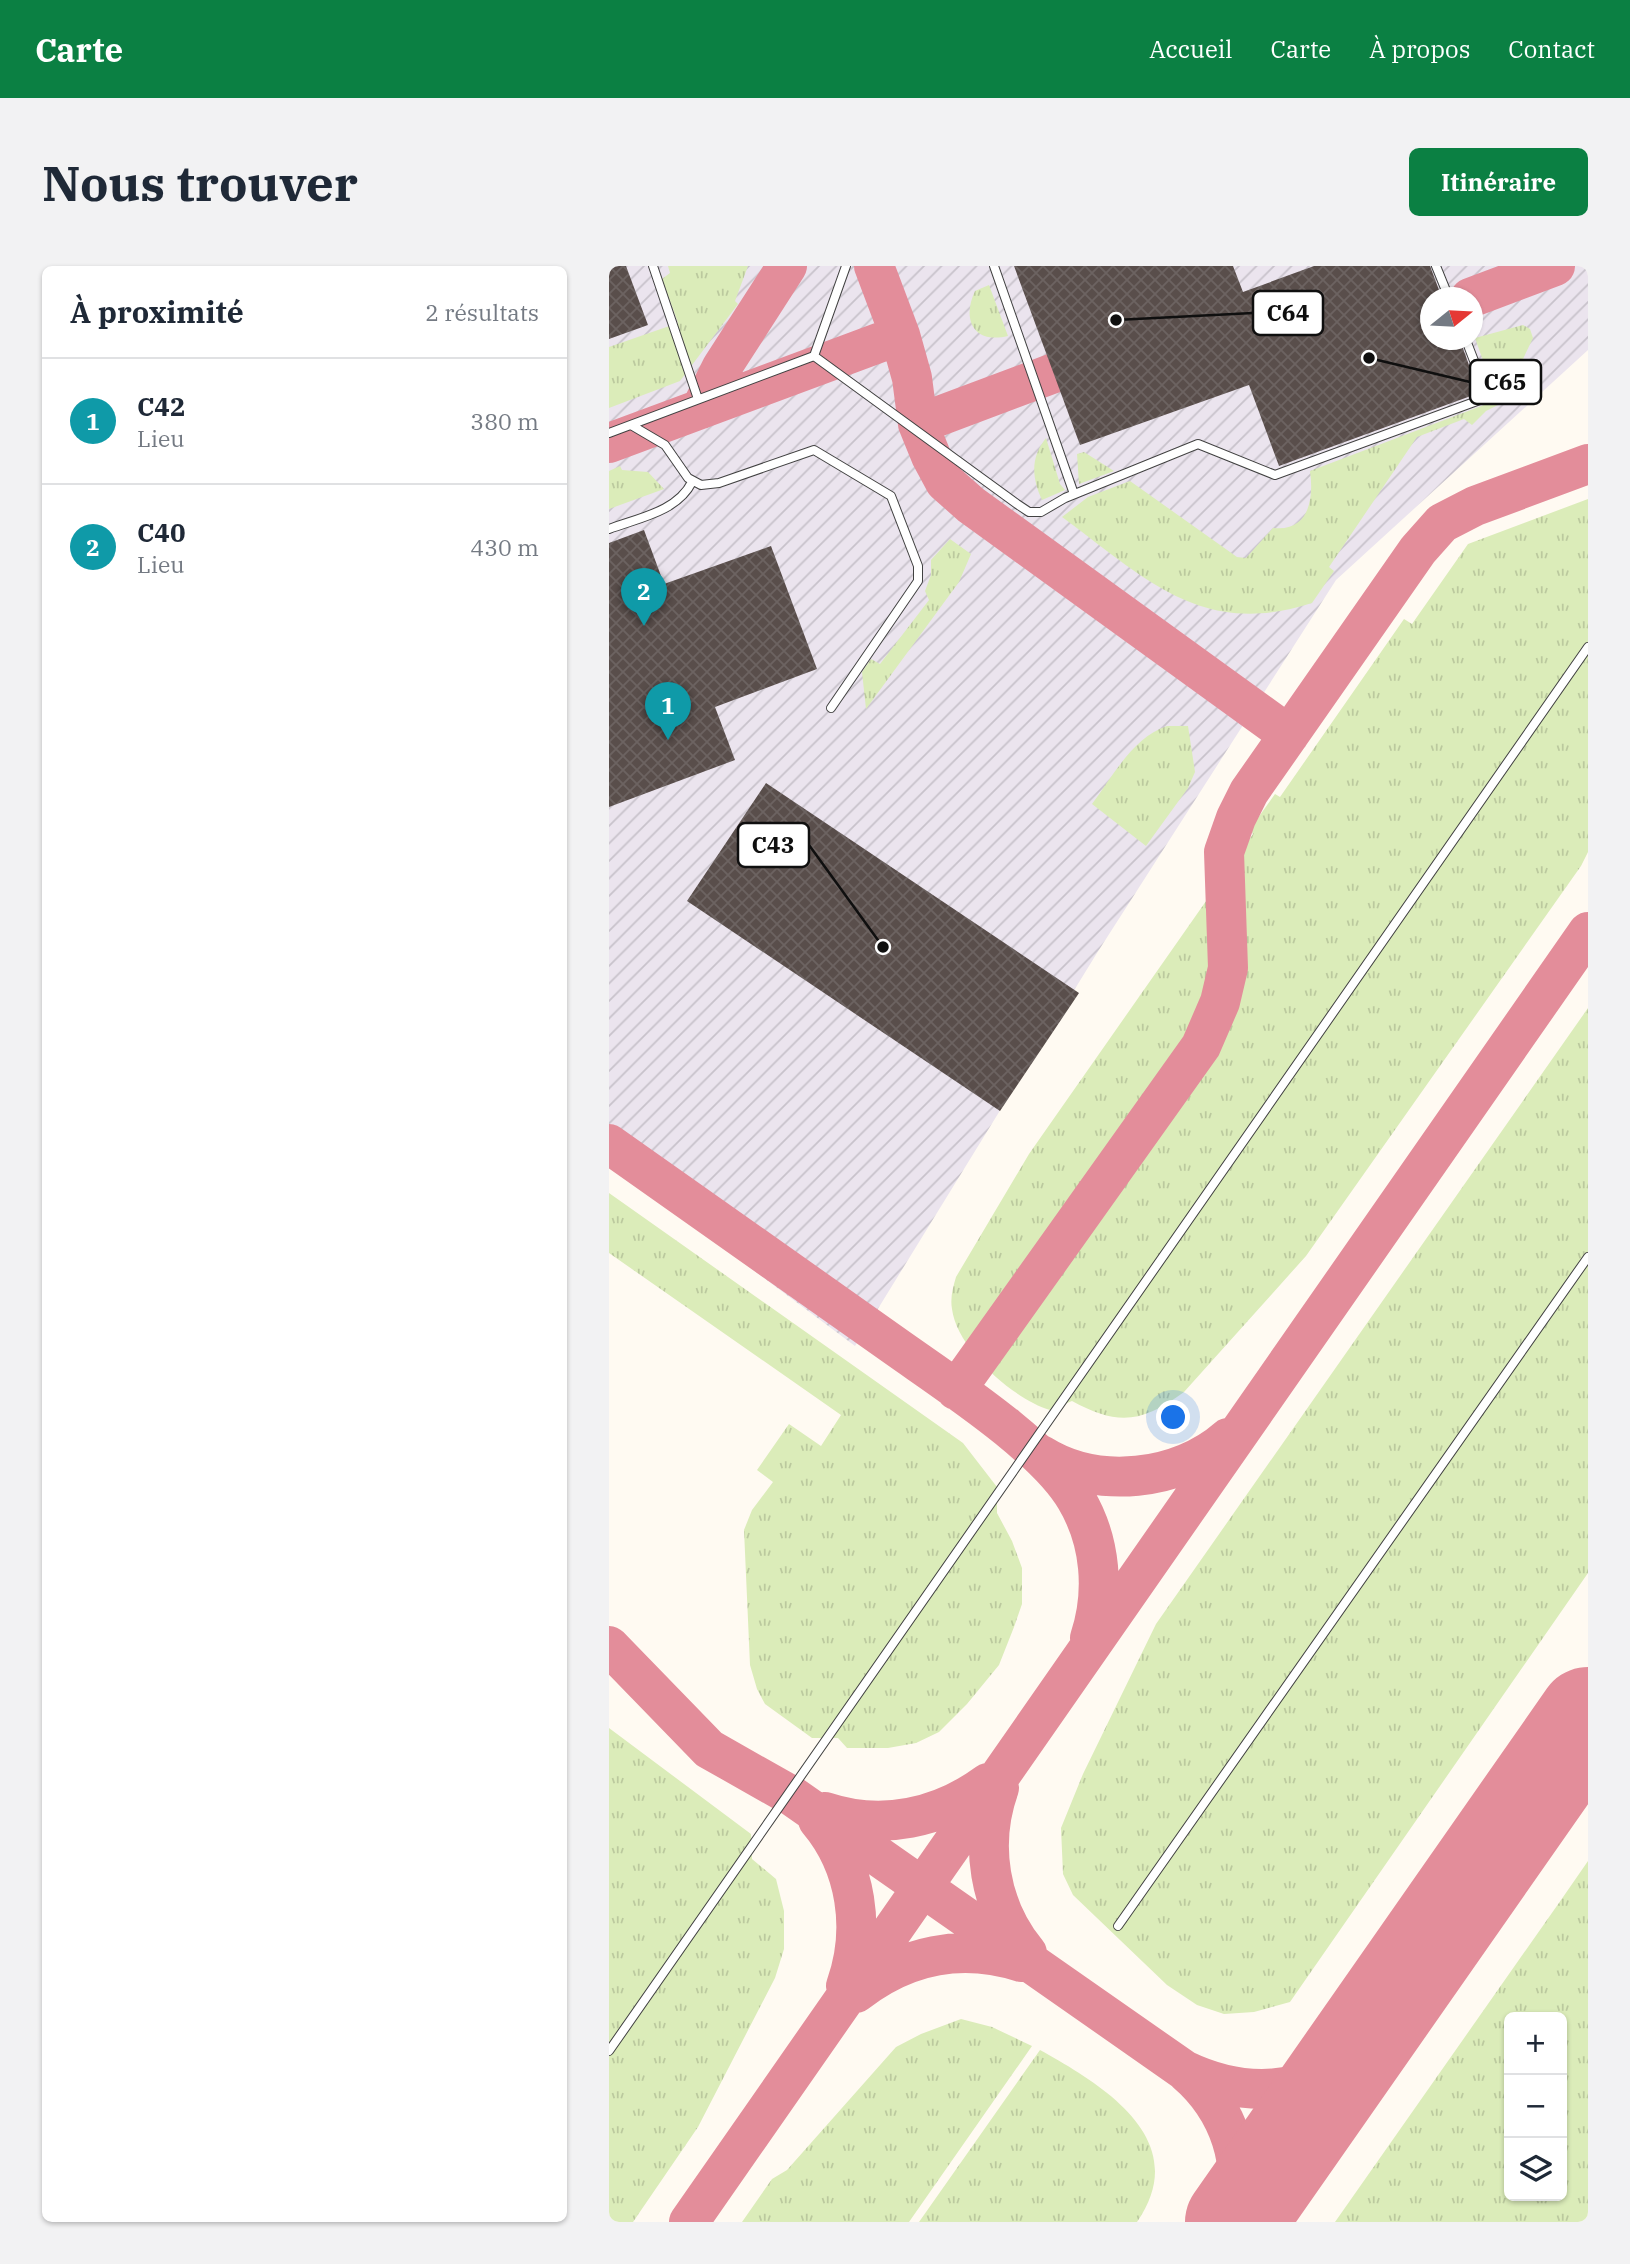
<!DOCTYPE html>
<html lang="fr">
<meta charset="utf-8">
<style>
body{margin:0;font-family:"IBM Plex Serif",serif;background:#f2f2f3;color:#1f2937}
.controls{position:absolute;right:21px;bottom:21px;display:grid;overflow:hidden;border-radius:10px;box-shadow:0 2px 5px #0004}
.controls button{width:63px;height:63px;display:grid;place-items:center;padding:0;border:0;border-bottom:2px solid #e0e1e3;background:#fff;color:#1f2937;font:35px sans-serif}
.compass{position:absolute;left:811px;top:21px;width:63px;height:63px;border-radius:50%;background:#fff;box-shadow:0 2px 5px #0004;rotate:72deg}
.you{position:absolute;left:565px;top:1152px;width:24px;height:24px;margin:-18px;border:5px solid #fff;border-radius:50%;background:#1a73e8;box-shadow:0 0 0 10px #1a73e833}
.badge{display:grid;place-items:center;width:46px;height:46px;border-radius:50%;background:#0b8043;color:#fff;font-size:23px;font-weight:700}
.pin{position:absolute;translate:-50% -58px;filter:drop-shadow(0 2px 4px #0008)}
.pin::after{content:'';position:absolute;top:37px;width:24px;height:21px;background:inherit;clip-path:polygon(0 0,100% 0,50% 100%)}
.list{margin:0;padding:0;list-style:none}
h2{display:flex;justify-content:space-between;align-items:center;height:91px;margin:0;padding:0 28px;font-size:30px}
h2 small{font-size:23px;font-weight:400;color:#747a83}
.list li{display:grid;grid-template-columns:46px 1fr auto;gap:21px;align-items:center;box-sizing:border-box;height:126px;padding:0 28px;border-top:2px solid #e0e1e3}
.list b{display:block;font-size:26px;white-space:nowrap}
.list p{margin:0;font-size:23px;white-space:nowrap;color:#747a83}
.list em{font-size:23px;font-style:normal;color:#747a83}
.icon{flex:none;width:38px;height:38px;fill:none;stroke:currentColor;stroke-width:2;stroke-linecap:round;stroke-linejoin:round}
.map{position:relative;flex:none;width:979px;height:1956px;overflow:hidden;border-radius:10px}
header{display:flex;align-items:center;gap:42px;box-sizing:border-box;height:98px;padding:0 35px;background:#0b8043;color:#fff}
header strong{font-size:33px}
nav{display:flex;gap:38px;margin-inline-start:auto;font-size:24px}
.intro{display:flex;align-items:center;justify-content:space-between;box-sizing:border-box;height:168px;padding:0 42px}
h1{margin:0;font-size:49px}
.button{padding:18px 32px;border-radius:10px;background:#0b8043;color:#fff;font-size:24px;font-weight:700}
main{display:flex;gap:42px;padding:0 42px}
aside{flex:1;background:#fff;border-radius:10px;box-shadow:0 2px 5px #0004}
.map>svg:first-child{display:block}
.industrial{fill:url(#industrial-furrows);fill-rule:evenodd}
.grass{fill:url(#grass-tufts);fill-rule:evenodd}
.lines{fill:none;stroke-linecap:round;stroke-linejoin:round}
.taxiway{stroke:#e38d9a;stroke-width:40}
.runway{stroke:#e38d9a;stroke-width:100}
.building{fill:url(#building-cross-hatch)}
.lane-casing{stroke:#424242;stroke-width:10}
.lane{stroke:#fff;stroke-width:8}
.leader{fill:none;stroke:#0f0f0f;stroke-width:2.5}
.callout-dot{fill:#0f0f0f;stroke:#fff;stroke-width:2.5}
.callout{fill:#fff;stroke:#0f0f0f;stroke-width:2.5}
.callout-label{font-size:23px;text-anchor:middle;font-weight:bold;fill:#0f0f0f}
</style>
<header>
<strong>Carte</strong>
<nav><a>Accueil</a><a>Carte</a><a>À propos</a><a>Contact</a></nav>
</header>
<div class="intro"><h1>Nous trouver</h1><a class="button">Itinéraire</a></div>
<main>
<aside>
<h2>À proximité<small>2 résultats</small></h2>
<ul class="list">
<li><span class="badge" style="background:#0f9aa8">1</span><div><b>C42</b><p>Lieu</p></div><em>380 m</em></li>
<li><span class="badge" style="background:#0f9aa8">2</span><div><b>C40</b><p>Lieu</p></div><em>430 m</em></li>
</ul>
</aside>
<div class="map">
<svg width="979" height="1956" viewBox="0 0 979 1956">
<defs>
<pattern id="industrial-furrows" width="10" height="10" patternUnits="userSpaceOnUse" patternTransform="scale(1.75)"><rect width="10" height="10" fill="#ebe4ee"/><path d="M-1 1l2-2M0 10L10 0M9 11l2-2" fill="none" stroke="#c8c2cb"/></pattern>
<pattern id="grass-tufts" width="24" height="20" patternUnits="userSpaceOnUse" patternTransform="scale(1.75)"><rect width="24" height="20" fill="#dbecb9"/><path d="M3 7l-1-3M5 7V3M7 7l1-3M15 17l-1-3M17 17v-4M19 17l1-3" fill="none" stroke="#bbc99e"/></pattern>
<pattern id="building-cross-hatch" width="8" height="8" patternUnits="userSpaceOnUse" patternTransform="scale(1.75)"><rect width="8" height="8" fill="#594e4b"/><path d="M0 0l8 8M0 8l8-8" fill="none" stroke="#6c6361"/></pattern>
</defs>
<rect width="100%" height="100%" fill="#fffaf2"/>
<path class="industrial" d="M0,0H979V84L727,314L488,687L246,1080L0,896ZM822,32H864V74H822Z"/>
<path class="grass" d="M59,0H139L126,35L129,38L71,115L0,142V81L69,57L53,13L61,7Z
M380,19L399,70C366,78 352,55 366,25Z
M914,59L921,63L924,72L893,137L877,145L863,159L855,153L808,171L720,301L725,305L703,337C593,373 536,312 453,251L479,231L521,215L628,291L637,292L664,262C700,266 705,233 701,205L888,134L866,72Z
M437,172L451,218L456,224L433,234C423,212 421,192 437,172Z
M475,186L505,205L470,218L468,188Z
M11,200L13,204L39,206L55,223L0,243V205Z
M979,233V586L972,600L697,990L575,1126C533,1157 509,1160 463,1135L441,1144C404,1133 348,1083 343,1043C341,1032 344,1021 347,1011L420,888L644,568L641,563L666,528L671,531L795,353L803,358L859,278Z
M341,273L362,288L350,316L257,443L253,406L262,393L271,398L320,334L316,325L322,309V294Z
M558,460H579L586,506L579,522L537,580L483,538C504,510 524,471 558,460Z
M979,742V1307L681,1736L645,1746L615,1748L588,1739L558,1719L464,1629L454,1608L452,1562L474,1508L547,1358Z
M0,927L354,1177L388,1221V1247L403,1275L413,1302V1338L405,1361L390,1399L358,1438L330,1466L307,1477L279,1482H238L229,1472H203L156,1438L148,1423L141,1399L135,1264L143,1244L164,1216L148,1204L180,1158L212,1180L232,1149L0,987Z
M0,1462L142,1568L143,1593L167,1613L175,1645V1683L166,1712L89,1861L24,1956H0Z
M979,1595V1956H726L952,1634ZM900,1751H953V1930H900Z
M352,1753L383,1761L423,1780L300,1956H133L163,1913L178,1904L287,1781L312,1768Z
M431,1784C494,1819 585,1874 528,1956H310Z"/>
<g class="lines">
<path class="taxiway" d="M265,0L291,69L303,112L309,158L322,190L336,216L362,239L680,469
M861,32L946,0
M92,143L113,101L178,0
M309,158L445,107
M0,177L291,69
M0,878C95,945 190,1013 286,1080C338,1117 436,1180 467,1233C492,1275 496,1326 481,1372
M347,1124L592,780L611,736L619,702L615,586L627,552L640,526L809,284L833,257L866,240L979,198
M432,1189C488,1224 570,1215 619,1172
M0,1380L100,1483L183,1530L575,1804C631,1831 700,1833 746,1784
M390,1522C370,1578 380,1641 418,1687
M216,1546C273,1565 331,1552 379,1517
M209,1554C248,1600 257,1664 237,1720
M247,1727C296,1689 352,1677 412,1696
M577,1806C619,1842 642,1901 621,1956
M80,1956L979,666"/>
<path class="runway" d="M626,1956L979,1451"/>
</g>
<path class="building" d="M0,0H17L39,59L0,73Z
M405,0H624L634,26L705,0H821L833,32H822V74H851L870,127L670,200L640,119L471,179Z
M35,264L55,318L162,280L208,403L106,441L126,494L0,541V277Z
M157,517L470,727L391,845L78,635Z"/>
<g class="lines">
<defs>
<path id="lane" d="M44,0L89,133
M385,0L465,228
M827,0L840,32
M205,90L408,238L420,246H432L456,232L589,178L666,209L879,131L857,74
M205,90L237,0
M22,159L56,179L79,212L92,219L110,217L205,184L282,230L309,300V315L222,442
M0,167L205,90
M0,263C29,252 68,246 83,216
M509,1660L979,991
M0,1785L979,381"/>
</defs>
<use href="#lane" class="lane-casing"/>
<use href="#lane" class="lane"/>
</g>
<path class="leader" d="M507 54L644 47M760 92L861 116M274 681L200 579"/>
<g class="callout-dot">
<circle cx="507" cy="54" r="7"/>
<circle cx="760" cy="92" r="7"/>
<circle cx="274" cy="681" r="7"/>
</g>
<g class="callout">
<rect x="644" y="25" width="70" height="44" rx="7"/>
<rect x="861" y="94" width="71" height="44" rx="7"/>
<rect x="129" y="557" width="71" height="44" rx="7"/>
</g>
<g class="callout-label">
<text x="679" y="55">C64</text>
<text x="896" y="124">C65</text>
<text x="164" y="587">C43</text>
</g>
</svg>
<div class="controls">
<button>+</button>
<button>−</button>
<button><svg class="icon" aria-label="layers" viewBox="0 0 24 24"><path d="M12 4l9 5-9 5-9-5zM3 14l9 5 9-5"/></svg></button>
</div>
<svg class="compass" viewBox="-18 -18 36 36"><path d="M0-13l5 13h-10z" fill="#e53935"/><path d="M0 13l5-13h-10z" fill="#747a83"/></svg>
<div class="you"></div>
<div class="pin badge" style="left:59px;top:474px;background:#0f9aa8">1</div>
<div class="pin badge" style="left:35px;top:360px;background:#0f9aa8">2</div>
</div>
</main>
